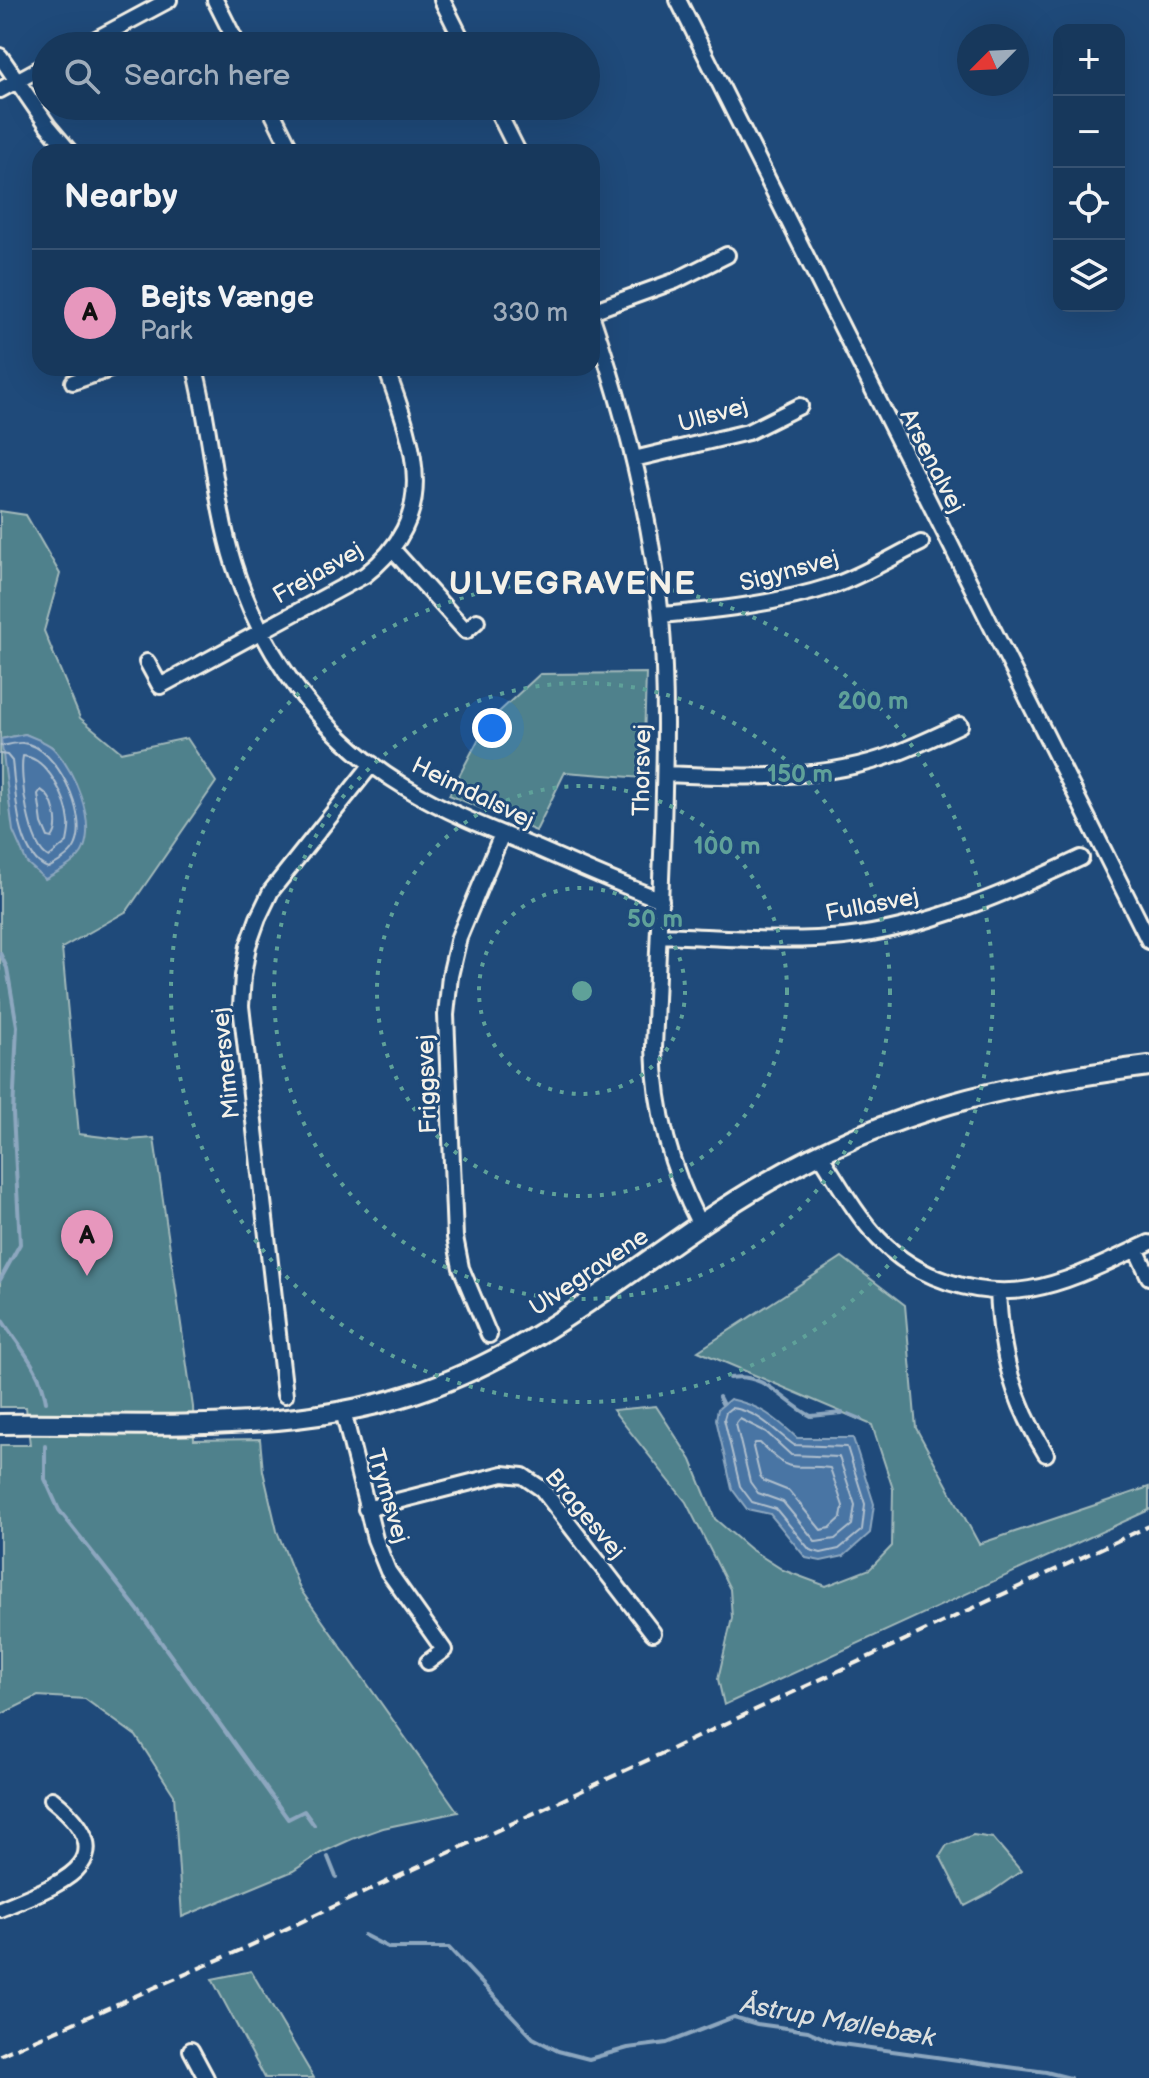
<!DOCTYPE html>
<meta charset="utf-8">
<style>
body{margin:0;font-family:"Balsamiq Sans",sans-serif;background:#244365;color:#f1f3f6}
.controls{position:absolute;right:24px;top:24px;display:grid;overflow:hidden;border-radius:16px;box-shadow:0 8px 32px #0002}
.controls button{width:72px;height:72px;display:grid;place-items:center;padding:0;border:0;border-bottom:2px solid #365272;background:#17385c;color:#f1f3f6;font:40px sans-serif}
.compass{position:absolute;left:957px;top:24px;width:72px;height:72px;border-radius:50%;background:#17385c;box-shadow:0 8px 32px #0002;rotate:246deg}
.you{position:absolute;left:492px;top:728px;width:28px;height:28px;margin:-20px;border:6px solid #fff;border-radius:50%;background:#1a73e8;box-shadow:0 0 0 12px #1a73e833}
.badge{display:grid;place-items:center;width:52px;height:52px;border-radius:50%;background:#e797bd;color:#111;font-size:26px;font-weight:700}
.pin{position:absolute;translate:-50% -66px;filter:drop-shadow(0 2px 4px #0008)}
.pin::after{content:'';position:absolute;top:42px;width:28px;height:24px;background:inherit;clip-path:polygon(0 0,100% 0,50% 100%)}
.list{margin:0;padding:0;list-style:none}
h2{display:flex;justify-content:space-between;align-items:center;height:104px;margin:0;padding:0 32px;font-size:34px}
h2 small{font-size:26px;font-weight:400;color:#9eacbb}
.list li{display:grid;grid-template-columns:52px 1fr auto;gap:24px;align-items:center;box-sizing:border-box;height:128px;padding:0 32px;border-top:2px solid #365272}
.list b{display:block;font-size:30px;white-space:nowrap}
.list p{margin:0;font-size:26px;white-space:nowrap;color:#9eacbb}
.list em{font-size:26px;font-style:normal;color:#9eacbb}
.icon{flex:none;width:44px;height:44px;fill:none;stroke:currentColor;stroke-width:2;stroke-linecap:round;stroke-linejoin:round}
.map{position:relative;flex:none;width:1149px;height:2078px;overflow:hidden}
.search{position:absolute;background:#17385c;box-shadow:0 8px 32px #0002;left:32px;top:32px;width:568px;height:88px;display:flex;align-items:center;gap:20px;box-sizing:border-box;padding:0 28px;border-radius:44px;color:#9eacbb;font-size:30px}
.panel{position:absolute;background:#17385c;box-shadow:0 8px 32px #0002;left:32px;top:144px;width:568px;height:232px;border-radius:24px}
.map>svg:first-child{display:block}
.green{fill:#50818c;stroke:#a2b9ba;stroke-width:2;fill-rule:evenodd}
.water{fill:#4975a4;stroke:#8da7bf;stroke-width:2}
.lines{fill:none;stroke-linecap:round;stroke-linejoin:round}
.shore{stroke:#b0bfcd;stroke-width:2}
.stream{stroke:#8da7bf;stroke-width:4}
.minor-casing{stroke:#f4f1e8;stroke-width:20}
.tertiary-casing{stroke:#f4f1e8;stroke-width:24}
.minor{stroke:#1f4a7a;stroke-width:14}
.tertiary{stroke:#1f4a7a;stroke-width:18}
.rail{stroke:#f4f1e8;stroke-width:4;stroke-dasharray:12 6;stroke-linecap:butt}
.ring{fill:none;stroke:#5fa199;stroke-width:4;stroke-dasharray:4 8}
.labels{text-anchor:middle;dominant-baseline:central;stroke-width:6;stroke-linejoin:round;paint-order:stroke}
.street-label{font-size:24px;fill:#f4f1e8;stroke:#1f4a7a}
.water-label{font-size:26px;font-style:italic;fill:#dadede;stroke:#1f4a7a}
.district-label{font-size:32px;font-weight:bold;letter-spacing:2px;fill:#f4f1e8;stroke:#1f4a7a}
.centre{fill:#5fa199;stroke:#1f4a7a;stroke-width:4}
.ring-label{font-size:24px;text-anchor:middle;font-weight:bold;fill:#5fa199;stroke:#1f4a7a;stroke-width:6;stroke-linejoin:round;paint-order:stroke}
</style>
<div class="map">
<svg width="1149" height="2078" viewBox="0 0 1149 2078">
<rect width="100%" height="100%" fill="#1f4a7a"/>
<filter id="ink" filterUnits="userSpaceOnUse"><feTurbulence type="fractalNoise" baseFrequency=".0125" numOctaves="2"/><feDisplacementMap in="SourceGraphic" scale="16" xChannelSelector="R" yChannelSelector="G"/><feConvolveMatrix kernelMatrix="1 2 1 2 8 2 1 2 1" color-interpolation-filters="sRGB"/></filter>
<g filter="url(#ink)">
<path class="green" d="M0,511L26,515L60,574L44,631L80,718L121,752L187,738L216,782L127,911L62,948L79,1134L128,1140L154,1138L193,1407L194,1440L260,1439L263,1471L277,1531L300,1589L458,1812L383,1828L352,1839L321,1853L293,1871L182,1917L174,1795L136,1736L85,1699L38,1696L0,1715V1445H30L26,1407H0ZM25,734L52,747L76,784L1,739Z
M646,673L643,778L565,772L536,831L449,795L487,723L540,674Z
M842,1257L905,1305L916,1428L979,1544L1149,1487V1510L724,1705L718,1679L732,1618L730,1589L686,1502L613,1410L656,1406L691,1460L715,1519L750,1549L783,1570L826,1586L870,1569L892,1546L893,1489L872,1425L698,1351Z
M973,1835L993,1838L1021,1871L990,1893L965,1906L940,1856L947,1845Z
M251,1971L314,2078H265L212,1979Z"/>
<path class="water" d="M25,734C34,738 47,742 53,748C74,770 95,818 84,848C79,862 58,872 45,879L27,863L13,831L1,739Z
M730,1399C759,1405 776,1418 797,1438H853L874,1504L870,1533L844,1556L821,1561L806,1558L770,1514L747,1509L732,1489L716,1419L718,1409Z"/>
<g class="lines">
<path class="shore" d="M0,746C5,746 16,742 23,743C57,746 88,815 76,844C72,855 58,863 48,868C16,856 16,791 12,761L7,755L0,754
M23,756C48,758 67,799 69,822C70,828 68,836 67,842L49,857C29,848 19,775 23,756Z
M41,790C54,797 61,826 52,838L48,837L42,823L38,794Z
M731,1408C759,1411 773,1430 794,1445L847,1447L865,1504L862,1530L839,1549L821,1553L810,1550L776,1509L752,1502L740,1486L724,1419L726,1412Z
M740,1419L766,1432L791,1455L839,1457L855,1505L852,1525L835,1539L816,1542L783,1502L758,1493L750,1482L736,1424Z
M755,1443H760C794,1477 789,1463 830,1468L843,1506L841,1518L830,1528L821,1530L789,1491L764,1481L760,1476L753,1447Z"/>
<path class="stream" d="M0,953L7,968L17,1026L13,1113L20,1244L0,1280
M0,1317C17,1344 42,1370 46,1402
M730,1378C766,1372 783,1402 811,1416L842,1413
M719,1397L722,1403
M849,1414L861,1419
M45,1446V1479L59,1510L138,1610L288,1819L304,1811L314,1825
M328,1857L336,1877
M364,1935L389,1948H449L533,2038L558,2051L589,2059L628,2048L667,2043L734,2017L757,2024L808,2031L834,2043L1046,2072L1070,2078"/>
<defs>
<path id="minor" d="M215,0L238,46
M442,0L465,46
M678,0L1149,941
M83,46L169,0
M0,56L48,126L70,152
M0,90L46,65
M269,106L292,152
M495,106L518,152
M592,311L675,281L727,255
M592,317C625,414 651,515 661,618C667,688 665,759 663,830C660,902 657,975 654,1048C656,1113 670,1167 700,1225
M195,368C212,433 214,501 234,565C262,655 323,738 405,787C446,812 492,830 537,848C578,866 619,884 661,900
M73,382L113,368
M634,459L748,432L800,406
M393,550L466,631L477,621
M661,615C719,610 776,604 832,586C862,576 892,557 921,543
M147,662L160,686L365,575C442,515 414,446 386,368
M665,774C742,778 824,781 897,753C918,745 939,735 960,725
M660,935C721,937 783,943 844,937C926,928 1007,893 1081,858
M819,1153C838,1182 855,1214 879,1239C916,1278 976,1298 1030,1289C1071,1282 1112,1260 1149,1243
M1136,1249L1149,1277
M998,1291C1001,1355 1013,1400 1046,1454
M489,1335L461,1268L455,1237L446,1015L450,976L459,937L502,834
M285,1395L241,1006L243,976L248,946L258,918L271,891L372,764
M343,1411L375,1539L388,1571L444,1650L428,1662
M366,1509L503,1474L523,1476L542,1489L653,1633
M0,1909C56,1885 132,1863 52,1799
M191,2050L206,2078"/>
<path id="tertiary" d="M0,1424C135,1422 282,1436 412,1394C547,1351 647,1251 767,1182C892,1109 1008,1084 1149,1066"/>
</defs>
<use href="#minor" class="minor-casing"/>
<use href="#tertiary" class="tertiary-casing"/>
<use href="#minor" class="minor"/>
<use href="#tertiary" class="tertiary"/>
<path class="rail" d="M0,2055L243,1949L1149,1526"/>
</g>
</g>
<g class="ring">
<circle cx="582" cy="991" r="103"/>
<circle cx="582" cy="991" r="205"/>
<circle cx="582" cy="991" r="308"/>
<circle cx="582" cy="991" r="411"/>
</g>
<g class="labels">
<g class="street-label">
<text transform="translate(713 415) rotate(-16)">Ullsvej</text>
<text transform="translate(932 461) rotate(63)">Arsenalvej</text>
<text transform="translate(789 571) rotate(-15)">Sigynsvej</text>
<text transform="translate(318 573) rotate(-30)">Frejasvej</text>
<text transform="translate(642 770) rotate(-89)">Thorsvej</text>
<text transform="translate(473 793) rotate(26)">Heimdalsvej</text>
<text transform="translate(872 905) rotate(-11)">Fullasvej</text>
<text transform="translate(226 1063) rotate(-96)">Mimersvej</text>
<text transform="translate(427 1084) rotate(-92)">Friggsvej</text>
<text transform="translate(589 1272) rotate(-34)">Ulvegravene</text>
<text transform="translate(388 1496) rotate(74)">Trymsvej</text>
<text transform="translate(585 1514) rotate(50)">Bragesvej</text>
</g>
<g class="water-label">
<text transform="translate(838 2022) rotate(10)">Åstrup Møllebæk</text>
</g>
<g class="district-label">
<text x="573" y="584">ULVEGRAVENE</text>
</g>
</g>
<circle cx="582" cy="991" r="12" class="centre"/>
<g class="ring-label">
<text x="873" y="709">200 m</text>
<text x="800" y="782">150 m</text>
<text x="727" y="854">100 m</text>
<text x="655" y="927">50 m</text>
</g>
</svg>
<div class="controls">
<button>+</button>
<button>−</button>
<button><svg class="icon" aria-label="locate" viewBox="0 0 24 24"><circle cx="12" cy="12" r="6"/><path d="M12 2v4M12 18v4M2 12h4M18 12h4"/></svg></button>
<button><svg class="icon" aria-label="layers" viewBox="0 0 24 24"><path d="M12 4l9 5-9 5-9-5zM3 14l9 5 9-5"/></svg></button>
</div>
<svg class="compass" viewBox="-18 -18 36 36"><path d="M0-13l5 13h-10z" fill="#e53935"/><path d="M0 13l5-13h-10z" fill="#9eacbb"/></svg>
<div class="you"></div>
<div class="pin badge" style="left:87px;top:1276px">A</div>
<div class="search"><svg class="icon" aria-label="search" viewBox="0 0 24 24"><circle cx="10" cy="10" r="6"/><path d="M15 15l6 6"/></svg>Search here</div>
<section class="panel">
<h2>Nearby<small></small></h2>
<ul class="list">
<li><span class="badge">A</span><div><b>Bejts Vænge</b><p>Park</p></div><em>330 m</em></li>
</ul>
</section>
</div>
